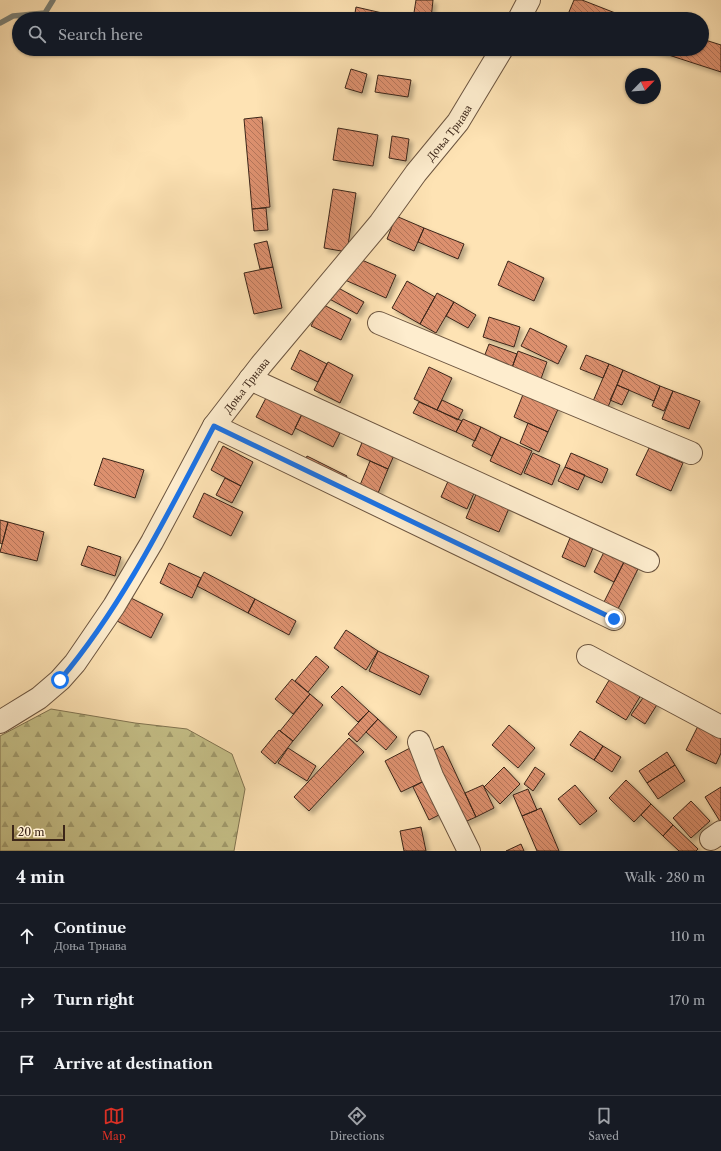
<!DOCTYPE html>
<meta charset="utf-8">
<style>
body{margin:0;font-family:"Libre Caslon Text",serif;background:#20242c;color:#f1f3f6}
.compass{position:absolute;left:625px;top:68px;width:36px;height:36px;border-radius:50%;background:#171b24;box-shadow:0 1px 3px #0004;rotate:65deg}
.scale{position:absolute;left:12px;bottom:10px;width:53px;box-sizing:border-box;padding-left:4px;border:2px solid #3c2619;border-top:0;font-size:11px;line-height:14px;white-space:nowrap;color:#3c2619;-webkit-text-stroke:3px #feedce;paint-order:stroke}
.stop{position:absolute;width:12px;height:12px;margin:-9px;border:3px solid #1a73e8;border-radius:50%;background:#fff}
.stop.end{background:#1a73e8;border-color:#fff;box-shadow:0 1px 4px #0008}
.list{margin:0;padding:0;list-style:none}
h2{display:flex;justify-content:space-between;align-items:center;height:52px;margin:0;padding:0 16px;font-size:17px}
h2 small{font-size:13px;font-weight:400;color:#9ea1a6}
.list li{display:grid;grid-template-columns:26px 1fr auto;gap:12px;align-items:center;box-sizing:border-box;height:64px;padding:0 16px;border-top:1px solid #363941}
.list b{display:block;font-size:15px;white-space:nowrap}
.list p{margin:0;font-size:13px;white-space:nowrap;color:#9ea1a6}
.list em{font-size:13px;font-style:normal;color:#9ea1a6}
.icon{flex:none;width:22px;height:22px;fill:none;stroke:currentColor;stroke-width:2;stroke-linecap:round;stroke-linejoin:round}
.map{position:relative;flex:none;width:721px;height:851px;overflow:hidden}
.search{position:absolute;background:#171b24;box-shadow:0 1px 3px #0004;left:12px;right:12px;top:12px;height:44px;display:flex;align-items:center;gap:10px;box-sizing:border-box;padding:0 14px;border-radius:22px;color:#9ea1a6;font-size:15px}
.sheet{height:244px;background:#171b24}
nav{display:flex;justify-content:space-around;align-items:center;box-sizing:border-box;height:56px;border-top:1px solid #363941;background:#171b24;font-size:11px;color:#9ea1a6}
nav a{display:grid;justify-items:center;gap:2px}
nav .on{color:#d93025}
.map>svg:first-child{display:block}
.forest{fill:url(#forest-firs);stroke:#817451}
.lines{fill:none;stroke-linecap:round;stroke-linejoin:round}
.stream{stroke:#7a8077;stroke-width:5.5}
.building{fill:url(#building-back-hatch);stroke:#3c2619;filter:url(#shadow)}
.minor-casing{stroke:#6c5540;stroke-width:24}
.minor{stroke:#feedce;stroke-width:22}
.route{stroke:#1a73e8;stroke-width:5}
.labels{text-anchor:middle;dominant-baseline:central;stroke-width:4;stroke-linejoin:round;paint-order:stroke}
.street-label{font-size:12px;fill:#3c2619;stroke:#feedce}
</style>
<div class="map">
<svg width="721" height="851" viewBox="0 0 721 851">
<defs>
<pattern id="forest-firs" width="22" height="20" patternUnits="userSpaceOnUse"><rect width="22" height="20" fill="#c6c189"/><path d="M5 1l3.5 6h-7zM16 11l3.5 6h-7z" fill="#a29d6f"/></pattern>
<pattern id="building-back-hatch" width="6" height="6" patternUnits="userSpaceOnUse"><rect width="6" height="6" fill="#dc906e"/><path d="M-1 5l2 2M0 0l6 6M5-1l2 2" fill="none" stroke="#b4755a"/></pattern>
<filter id="shadow"><feDropShadow dx="3.5" dy="3.5" stdDeviation="2" flood-color="#0004"/></filter>
</defs>
<rect width="100%" height="100%" fill="#fee3b4"/>
<filter id="stains"><feTurbulence type="fractalNoise" baseFrequency=".005" numOctaves="4"/><feColorMatrix values="0 0 0 0 .2 0 0 0 0 .09 0 0 0 0 .02 0 0 0 .5 -.17"/></filter>
<radialGradient id="worn" r=".72"><stop offset=".6" stop-color="#630" stop-opacity="0"/><stop offset="1" stop-color="#630" stop-opacity=".3"/></radialGradient>
<path class="forest" d="M51,709L135,723L187,729L232,754L245,789L234,851H0V736Z"/>
<g class="lines">
<path class="stream" d="M0,23L13,16L45,13L53,0"/>
</g>
<path class="building" d="M416,0H433L431,19H413Z
M574,0H582L623,16L622,19H566Z
M356,7L404,18L403,19H354Z
M702,39L721,45V72L650,49H702Z
M351,69L367,74L362,93L345,88Z
M378,75L411,80L408,97L375,92Z
M262,117L270,207L252,209L244,119Z
M338,128L378,135L373,166L333,160Z
M392,136L409,139L406,161L389,158Z
M333,189L356,193L347,252L324,248Z
M266,208L268,230L254,231L252,209Z
M396,216L424,228L414,251L387,239Z
M424,228L464,244L458,259L418,242Z
M267,241L273,267L260,269L254,244Z
M355,257L396,275L386,298L345,280Z
M508,261L544,278L534,301L498,285Z
M273,267L282,308L254,314L244,273Z
M407,281L435,297L420,324L392,308Z
M331,284L364,302L357,314L324,296Z
M437,293L454,302L436,333L420,324Z
M454,302L476,315L468,328L446,316Z
M322,304L351,319L341,340L311,326Z
M489,317L520,327L514,347L483,337Z
M530,328L567,346L558,364L521,346Z
M489,344L517,354L509,376L481,365Z
M300,350L327,364L318,382L291,369Z
M518,351L547,362L538,387L509,376Z
M586,355L609,364L603,378L580,369Z
M328,362L353,375L340,403L314,390Z
M609,364L623,370L606,412L591,406Z
M429,367L452,378L437,410L414,399Z
M623,370L660,386L654,401L617,385Z
M617,385L629,390L622,405L610,400Z
M660,386L673,391L664,411L652,406Z
M673,391L700,401L689,429L662,419Z
M524,392L559,407L548,432L514,417Z
M267,396L302,414L292,435L256,417Z
M442,400L463,410L458,420L437,410Z
M419,402L462,421L456,432L413,413Z
M302,414L340,433L333,447L295,428Z
M463,419L481,427L475,441L456,432Z
M528,423L548,432L539,452L520,443Z
M481,427L501,437L492,456L472,446Z
M501,437L532,451L521,475L490,461Z
M363,440L395,453L388,469L357,455Z
M223,446L253,462L241,486L211,470Z
M649,448L683,463L671,491L636,475Z
M533,453L560,465L552,485L524,473Z
M571,453L608,469L602,483L565,467Z
M307,456L347,476L342,486L302,466Z
M103,458L144,470L135,498L94,485Z
M370,461L388,469L376,498L358,490Z
M565,467L585,475L578,490L558,481Z
M225,478L241,486L232,503L216,495Z
M449,479L475,491L467,509L441,497Z
M477,492L510,506L499,532L466,518Z
M204,493L243,512L231,536L193,517Z
M0,520L8,522L2,544L0,543Z
M8,522L44,532L37,561L0,552Z
M570,538L593,548L585,567L562,557Z
M88,546L121,557L115,576L81,565Z
M604,552L624,562L614,582L594,572Z
M624,562L638,569L616,613L602,606Z
M169,563L201,578L192,598L160,583Z
M204,572L255,599L248,613L197,586Z
M129,597L163,614L151,638L117,621Z
M255,599L296,621L289,635L248,613Z
M346,630L378,651L366,670L334,648Z
M378,651L429,676L420,695L369,671Z
M316,656L329,667L308,692L295,681Z
M611,677L641,695L626,720L596,702Z
M292,679L310,694L293,714L275,699Z
M342,686L369,711L358,722L331,697Z
M310,694L323,705L293,741L280,731Z
M645,695L658,703L645,724L631,715Z
M369,711L378,719L357,742L348,734Z
M378,719L397,737L386,750L366,732Z
M699,724L721,735V753L716,764L686,750Z
M509,725L535,748L518,768L492,745Z
M279,730L293,741L275,764L261,752Z
M580,731L603,746L594,760L570,745Z
M349,738L364,752L309,811L294,797Z
M443,746L476,817L460,824L427,753Z
M603,746L621,757L612,772L594,760Z
M412,747L428,779L401,792L385,761Z
M288,748L316,766L307,781L278,763Z
M667,752L675,765L647,783L639,771Z
M675,765L685,781L658,799L647,783Z
M504,767L520,784L500,804L484,787Z
M535,767L545,774L533,791L524,784Z
M428,779L445,812L429,820L413,787Z
M626,780L651,804L634,822L609,798Z
M483,785L494,808L476,817L465,793Z
M575,785L597,811L580,825L558,799Z
M721,787V823L705,797Z
M528,789L537,810L522,816L513,795Z
M691,801L710,821L691,838L673,818Z
M651,804L673,825L663,836L641,815Z
M541,808L559,851H537L522,816Z
M673,825L698,849L696,851H679L663,836Z
M421,827L426,851H404L400,831Z
M521,844L524,851H506Z"/>
<g class="lines">
<defs>
<g id="minor">
<path d="M519,19L529,0"/>
<path d="M379,323L691,453"/>
<path d="M250,379L648,561"/>
<path d="M214,426L614,619"/>
<path d="M588,656L721,727"/>
<path id="s1" d="M0,722L39,698L60,680L75,663L114,606L152,542L214,426L261,365L380,223L416,173L458,122L502,49"/>
<path d="M419,742L432,776L469,851"/>
<path d="M711,839L721,832"/>
</g>
</defs>
<use href="#minor" class="minor-casing"/>
<use href="#minor" class="minor"/>
</g>
<g class="lines">
<path class="route" d="M60,680C124,604 168,513 214,426L614,619"/>
</g>
<g class="labels">
<g class="street-label">
<text stroke="none"><textPath href="#s1" startOffset="747">Доња Трнава</textPath></text>
<text stroke="none"><textPath href="#s1" startOffset="423">Доња Трнава</textPath></text>
</g>
</g>
<rect width="100%" height="100%" filter="url(#stains)"/>
<rect width="100%" height="100%" fill="url(#worn)"/>
</svg>
<svg class="compass" viewBox="-18 -18 36 36"><path d="M0-13l5 13h-10z" fill="#e53935"/><path d="M0 13l5-13h-10z" fill="#9ea1a6"/></svg>
<div class="scale">20 m</div>
<div class="stop" style="left:60px;top:680px"></div>
<div class="stop end" style="left:614px;top:619px"></div>
<div class="search"><svg class="icon" aria-label="search" viewBox="0 0 24 24"><circle cx="10" cy="10" r="6"/><path d="M15 15l6 6"/></svg>Search here</div>
</div>
<section class="sheet">
<h2>4 min<small>Walk · 280 m</small></h2>
<ul class="list">
<li><svg class="icon" aria-label="ahead" viewBox="0 0 24 24"><path d="M12 20V5M6 11l6-6 6 6"/></svg><div><b>Continue</b><p>Доња Трнава</p></div><em>110 m</em></li>
<li><svg class="icon" aria-label="right" viewBox="0 0 24 24"><path d="M7 20v-9h11M14 6l5 5-5 5"/></svg><div><b>Turn right</b></div><em>170 m</em></li>
<li><svg class="icon" aria-label="arrive" viewBox="0 0 24 24"><path d="M6 21V4h12l-3 4 3 4H6"/></svg><div><b>Arrive at destination</b></div></li>
</ul>
</section>
<nav>
<a class="on"><svg class="icon" aria-label="map" viewBox="0 0 24 24"><path d="M3 6l6-2 6 2 6-2v14l-6 2-6-2-6 2zM9 4v14M15 6v14"/></svg>Map</a>
<a><svg class="icon" aria-label="directions" viewBox="0 0 24 24"><path d="M12 3l9 9-9 9-9-9zM9 14v-3h6M13 9l2 2-2 2"/></svg>Directions</a>
<a><svg class="icon" aria-label="saved" viewBox="0 0 24 24"><path d="M7 4h10v16l-5-4-5 4z"/></svg>Saved</a>
</nav>
